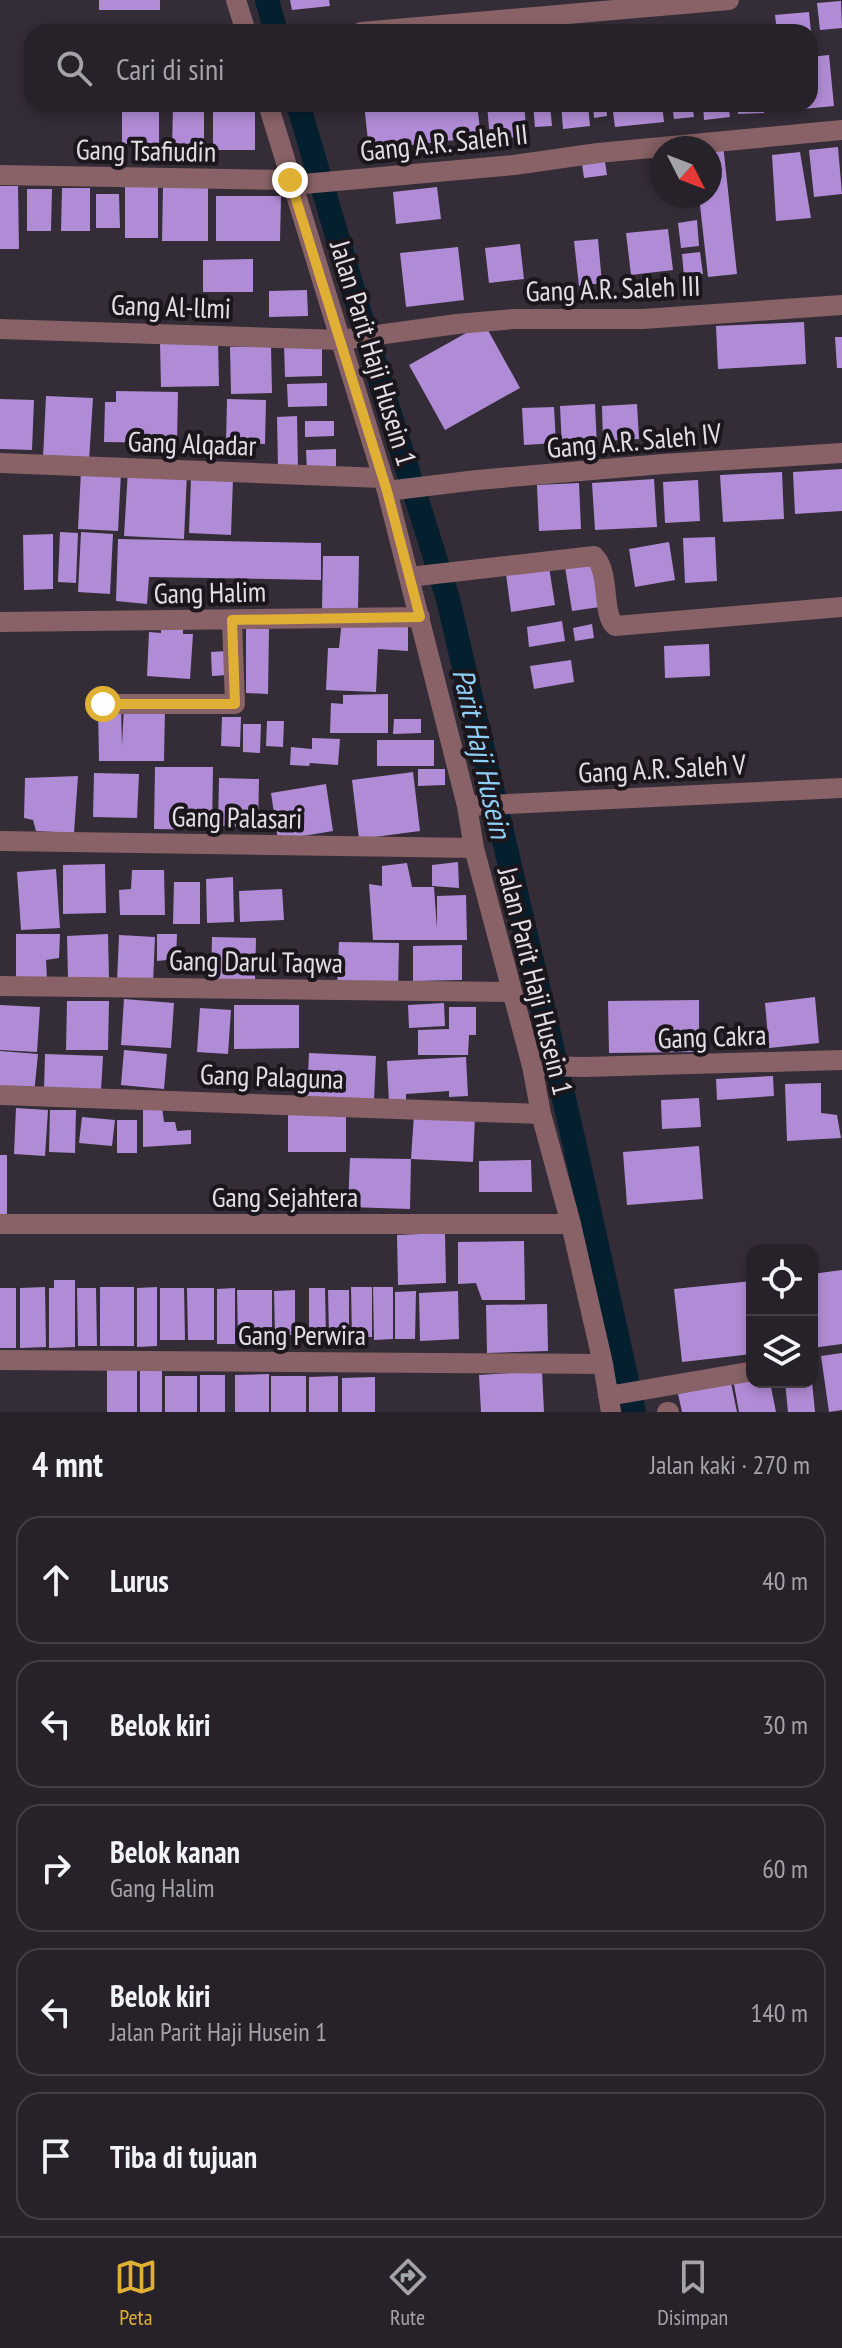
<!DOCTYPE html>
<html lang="id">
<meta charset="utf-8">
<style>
body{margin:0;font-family:"PT Sans Narrow",sans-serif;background:#332e35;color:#f1f3f6}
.controls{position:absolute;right:24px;bottom:24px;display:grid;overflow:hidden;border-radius:16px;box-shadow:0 4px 12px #0003}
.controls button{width:72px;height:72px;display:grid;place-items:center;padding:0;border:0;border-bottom:2px solid #433e46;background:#272129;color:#f1f3f6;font:40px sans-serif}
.compass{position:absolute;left:650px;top:136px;width:72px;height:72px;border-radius:50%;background:#272129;box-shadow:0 4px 12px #0003;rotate:132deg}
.stop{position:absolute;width:24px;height:24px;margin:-18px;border:6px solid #dfb034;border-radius:50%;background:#fff}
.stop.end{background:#dfb034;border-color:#fff;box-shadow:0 2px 8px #0008}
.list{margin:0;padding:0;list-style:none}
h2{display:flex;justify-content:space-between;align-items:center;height:104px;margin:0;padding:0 32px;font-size:34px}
h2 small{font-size:26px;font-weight:400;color:#a4a3a8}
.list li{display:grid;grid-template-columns:52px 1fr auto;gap:24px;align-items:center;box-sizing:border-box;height:128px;margin:0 16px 16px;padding:0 16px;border:2px solid #433e46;border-radius:24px}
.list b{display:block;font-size:30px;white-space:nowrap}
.list p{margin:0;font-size:26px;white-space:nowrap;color:#a4a3a8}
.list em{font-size:26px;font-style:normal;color:#a4a3a8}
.icon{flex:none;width:44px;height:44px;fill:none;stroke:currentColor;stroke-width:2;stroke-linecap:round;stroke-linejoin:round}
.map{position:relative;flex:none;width:842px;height:1412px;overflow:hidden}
.search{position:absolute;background:#272129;box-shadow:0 4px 12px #0003;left:24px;right:24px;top:24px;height:88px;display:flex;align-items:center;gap:20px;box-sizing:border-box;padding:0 28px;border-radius:24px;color:#a4a3a8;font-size:30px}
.sheet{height:824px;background:#272129}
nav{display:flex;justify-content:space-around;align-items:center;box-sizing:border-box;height:112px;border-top:2px solid #433e46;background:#272129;font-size:22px;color:#a4a3a8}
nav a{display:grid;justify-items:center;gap:4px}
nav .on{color:#dfb034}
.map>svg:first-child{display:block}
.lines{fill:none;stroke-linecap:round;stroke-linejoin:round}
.canal{stroke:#04202f;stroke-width:24}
.building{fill:#b18cd6}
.minor{stroke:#886266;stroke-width:20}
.route{stroke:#dfb034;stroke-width:10}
.labels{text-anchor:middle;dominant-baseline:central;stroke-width:8;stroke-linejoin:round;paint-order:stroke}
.street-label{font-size:28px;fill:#e3dee5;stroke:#1a161b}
.water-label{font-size:30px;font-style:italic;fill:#8ecef5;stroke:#1a161b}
</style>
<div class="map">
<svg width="842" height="1412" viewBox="0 0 842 1412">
<rect width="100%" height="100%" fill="#342c37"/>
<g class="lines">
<path class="canal" d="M267,0L276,32
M298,104L388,408L448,599L574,1142L634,1412"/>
</g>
<path class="building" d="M99,0H160V10H99Z
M290,0H329L330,6L292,10Z
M841,1L842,28L820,30L817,3Z
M809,12L811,32H777L775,15Z
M829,55L834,106L803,109V104H810V57Z
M122,104H159V144H122Z
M364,104H429V106L477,104L481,137L369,150Z
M487,104H524L527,136L490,140Z
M533,104H550L552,126L535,127Z
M561,104H588L590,126L563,129Z
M593,104H606L607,116L594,118Z
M612,104H662L664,122L615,127Z
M672,104H692L694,117L674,119Z
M703,104H728L730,117L704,120Z
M737,104H763L764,113L738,114Z
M173,106H204V148H172Z
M255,106V150H213V107Z
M723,144L737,274L708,277L699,196H710V146Z
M838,147L842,194L814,197L809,150Z
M800,152L811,218L776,221L772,155Z
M604,155L607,175L584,178L581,157Z
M125,179H158V238H125Z
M0,186H18L19,249H0Z
M163,187H208V241H162Z
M437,187L441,219L396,224L393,192Z
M62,188H90V231H61Z
M27,189H52L51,231H27Z
M96,194H119L120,228H96Z
M216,196H281L280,241H216Z
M697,220L699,246L681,248L678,223Z
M668,229L673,270L631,275L626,233Z
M598,239L602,283L579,286L574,241Z
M520,244L524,279L489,283L485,248Z
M458,247L464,300L406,307L400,253Z
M700,252L703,274L684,277L682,254Z
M253,259V292H203V260Z
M307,290L308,316L269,317V291Z
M804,322L806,364L718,369L716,326Z
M484,323L520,388L445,430L409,365Z
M835,337H842V368H837Z
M218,341L219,386L161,387L160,343Z
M322,343V376L285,377L284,344Z
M271,346L272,393L231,394L230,347Z
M327,383V406L288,407L287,384Z
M116,391L178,392L177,443L104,442L105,402H116Z
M46,396L93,398L89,461L43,458Z
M0,399L34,400L32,450L0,449Z
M227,399L266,400L265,444L226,443Z
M595,404L597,447L562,448L560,406Z
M637,404L639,439L603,441L602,406Z
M554,407L556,443L524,445L522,408Z
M297,416L298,469H278L277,417Z
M305,421H334V436L305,437Z
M336,449V470L307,471L306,450Z
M842,469V511L795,514L793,472Z
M128,470L187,473L184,539L124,536Z
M81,471L121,473L118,531L78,529Z
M782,472L784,519L723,522L720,475Z
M191,478L233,479L231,535L189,533Z
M654,479L657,527L595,530L592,483Z
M698,480L700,521L665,523L663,482Z
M579,483L581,529L539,531L537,485Z
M60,532L78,533L76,583L58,582Z
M81,532L113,534L110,594L78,592Z
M53,534V589L24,590L23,535Z
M715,537L717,581L685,583L683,538Z
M118,539L321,543V580L149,577L147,604L116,601Z
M669,542L675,580L635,587L629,549Z
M323,556H359L358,609H322Z
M593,562L600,607L572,611L565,567Z
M549,567L555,605L511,612L506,574Z
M342,620L408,624V651L378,649L376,692L326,690L328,648H339Z
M562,621L565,641L529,647L527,627Z
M592,624L594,638L575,641L573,628Z
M161,626L183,628V634H193L190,679L147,676L149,632L161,633Z
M246,629H269L268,694L246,693Z
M709,644L710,676L665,678L664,646Z
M227,651L228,675L212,676L211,652Z
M571,660L574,682L534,689L530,666Z
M388,694V733H330L331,703L343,704V695Z
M121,705L122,746L124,705L165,706L164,761H99L98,706Z
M222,717H241L240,747L221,746Z
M394,719H421V733L393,734Z
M267,721H284L283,747L266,746Z
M243,724H261L260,753L243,752Z
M312,738L340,739L338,765L310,763L309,766L290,765L291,747L312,749Z
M377,740H434V766H377Z
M155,767H213L212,830L154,829Z
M418,769H445V785L418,786Z
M413,772L420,831L359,839L352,780Z
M94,773L139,774L137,818L93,817Z
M78,776L74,833L36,831L33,820L24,818L25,778Z
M219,778L259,779L258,827L218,826Z
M326,784L333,831L278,840L271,793Z
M458,862L459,888L432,886V865Z
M407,863L412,887H434L437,929V896L466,895L467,940H373L369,884L382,886V866Z
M105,864L106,913L63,914V865Z
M56,869L60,928L21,930L17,872Z
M132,870H164L165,915H120L119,890L131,889Z
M233,877L234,922L207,923L206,879Z
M174,882H200V924H173Z
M282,889L284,920L240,922L239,891Z
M16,934H60L59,958L46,960L47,979L16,978Z
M108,934L109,979L68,980L67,936Z
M157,934H177L176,959L157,961Z
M119,935L155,937L153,984L117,982Z
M212,937L256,938L255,981H211Z
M339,942L399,943L398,989L337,987Z
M462,945V980L413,981V946Z
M815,997L819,1043L769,1048L765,1003Z
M124,999L174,1003L171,1048L121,1045Z
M699,1000V1052L609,1053L608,1001Z
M67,1001H109L108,1050H66Z
M444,1003L445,1026L409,1028L408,1005Z
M0,1005L40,1007L37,1052L0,1050Z
M234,1005H299V1048L234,1049Z
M449,1007H476V1035H469L468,1055H418V1030L449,1029Z
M200,1008L231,1010L228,1054L197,1052Z
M124,1050L167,1054L164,1089L121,1085Z
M0,1051L38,1054L34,1094L0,1092Z
M309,1053L376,1056L374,1100L307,1097Z
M45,1054L103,1056L101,1091L44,1090Z
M466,1057L468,1096L449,1097V1091L406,1094V1102L389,1103L387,1061Z
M773,1076L774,1096L717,1100L716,1079Z
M821,1083V1113L837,1115L841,1138L787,1141L785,1084Z
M699,1098L701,1127L662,1129L661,1100Z
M143,1106L162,1107L164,1122H175L177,1131L191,1130V1144L143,1147Z
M16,1108L48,1110L45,1156L14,1154Z
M50,1110H76L75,1153L49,1152Z
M346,1113V1152H288V1114Z
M414,1114L475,1117L473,1162L411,1159Z
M82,1117L115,1120L112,1146L79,1143Z
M117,1120H137V1153H117Z
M699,1146L703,1199L627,1205L623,1152Z
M0,1155H7V1216H0Z
M350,1158L411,1159L410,1209L348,1207Z
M531,1160L532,1192H479V1161Z
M445,1233L446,1283L398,1285L397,1235Z
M524,1241L525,1300H482L476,1283L458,1284V1242Z
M842,1270V1344L812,1348V1274Z
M54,1280H75V1347L49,1348V1288H54Z
M752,1281V1354L682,1362L674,1289Z
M45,1287L46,1347L20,1348V1288Z
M100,1287H134V1346H100Z
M157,1287V1346L137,1347V1288Z
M351,1287H372V1337H352Z
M373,1287H393V1339L374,1340Z
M0,1288H16V1348H0Z
M77,1288H96L97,1346H78Z
M160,1288H184L185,1340H160Z
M187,1288H214V1340H188Z
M235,1288V1344H217V1289Z
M309,1288H325L326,1336H309Z
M237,1290H272V1338H238Z
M295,1290V1335H275L274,1291Z
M328,1290H349V1336H329Z
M416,1291L415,1339H395V1292Z
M458,1291L459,1339L420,1341L419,1293Z
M547,1304L548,1351L487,1353L486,1305Z
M842,1353V1410L829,1412L821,1356Z
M107,1370H137V1412H107Z
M162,1370V1412H140V1371Z
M542,1371L544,1412H481L479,1375Z
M269,1374V1412H235V1375Z
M200,1375H225V1412H200Z
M752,1375V1382H770L776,1412H739L733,1379Z
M165,1376H197V1412H165Z
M271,1376H306V1412H271Z
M338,1376V1412H309V1377Z
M375,1377V1412H342V1378Z
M785,1382H812L815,1412H788Z
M731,1383L737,1412H682L678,1394Z"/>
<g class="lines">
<path class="minor" d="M236,0L246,32
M361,32L729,0
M268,104L387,491L467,806L474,848L532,1066L541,1114L571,1224L603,1364L611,1412
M0,175L290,180
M292,185L514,165L598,153L842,130
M0,329L341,340L457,324L514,319H643L842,305
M0,463L382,478
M387,491L477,480L663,464L842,453
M409,577L594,556C611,572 601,613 615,626L842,607
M0,622L420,617
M103,704H235L232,620
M467,806L842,788
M0,841L474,848
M0,986L512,992
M532,1066L584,1067L842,1060
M0,1095L541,1114
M0,1224H571
M0,1360L603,1364
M608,1396L748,1372
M667,1412H669"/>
</g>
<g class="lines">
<path class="route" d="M103,704H235L232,620L420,617L387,491L290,180"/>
</g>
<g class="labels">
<g class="street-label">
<text transform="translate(444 142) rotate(-6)">Gang A.R. Saleh II</text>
<text transform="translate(146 150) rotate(1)">Gang Tsafiudin</text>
<text transform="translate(613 288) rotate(-2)">Gang A.R. Saleh III</text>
<text transform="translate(171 306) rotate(2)">Gang Al-llmi</text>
<text transform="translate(374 353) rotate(73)">Jalan Parit Haji Husein 1</text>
<text transform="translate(634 440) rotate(-5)">Gang A.R. Saleh IV</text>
<text transform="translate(192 443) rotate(2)">Gang Alqadar</text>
<text transform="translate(210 592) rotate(-1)">Gang Halim</text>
<text transform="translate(662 768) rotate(-3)">Gang A.R. Saleh V</text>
<text transform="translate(237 817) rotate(1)">Gang Palasari</text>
<text transform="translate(256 961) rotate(1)">Gang Darul Taqwa</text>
<text transform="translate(536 981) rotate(76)">Jalan Parit Haji Husein 1</text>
<text transform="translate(712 1036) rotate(-2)">Gang Cakra</text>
<text transform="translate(272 1076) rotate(2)">Gang Palaguna</text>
<text x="285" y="1196">Gang Sejahtera</text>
<text x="302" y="1334">Gang Perwira</text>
</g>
<g class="water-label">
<text transform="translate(483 753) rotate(77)">Parit Haji Husein</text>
</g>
</g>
</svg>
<div class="controls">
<button><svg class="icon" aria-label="locate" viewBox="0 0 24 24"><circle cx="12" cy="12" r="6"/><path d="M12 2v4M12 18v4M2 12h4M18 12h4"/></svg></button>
<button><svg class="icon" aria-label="layers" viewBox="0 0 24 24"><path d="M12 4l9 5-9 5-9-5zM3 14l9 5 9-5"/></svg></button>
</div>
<svg class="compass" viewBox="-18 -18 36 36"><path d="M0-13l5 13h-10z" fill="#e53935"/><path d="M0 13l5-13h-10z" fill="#a4a3a8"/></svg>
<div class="stop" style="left:103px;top:704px"></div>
<div class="stop end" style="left:290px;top:180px"></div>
<div class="search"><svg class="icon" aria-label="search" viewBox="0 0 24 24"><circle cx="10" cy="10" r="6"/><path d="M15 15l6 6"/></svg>Cari di sini</div>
</div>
<section class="sheet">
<h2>4 mnt<small>Jalan kaki · 270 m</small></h2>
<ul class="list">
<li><svg class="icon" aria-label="ahead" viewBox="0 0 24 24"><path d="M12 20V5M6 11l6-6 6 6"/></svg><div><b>Lurus</b></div><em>40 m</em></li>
<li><svg class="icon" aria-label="left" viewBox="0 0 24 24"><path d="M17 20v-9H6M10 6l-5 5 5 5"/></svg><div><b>Belok kiri</b></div><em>30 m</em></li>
<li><svg class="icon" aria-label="right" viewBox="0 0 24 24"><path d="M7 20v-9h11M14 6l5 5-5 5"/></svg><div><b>Belok kanan</b><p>Gang Halim</p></div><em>60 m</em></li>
<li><svg class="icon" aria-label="left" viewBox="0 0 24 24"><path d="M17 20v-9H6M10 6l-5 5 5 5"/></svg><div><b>Belok kiri</b><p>Jalan Parit Haji Husein 1</p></div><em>140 m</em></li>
<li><svg class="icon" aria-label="arrive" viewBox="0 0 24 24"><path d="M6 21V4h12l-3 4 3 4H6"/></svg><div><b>Tiba di tujuan</b></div></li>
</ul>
</section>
<nav>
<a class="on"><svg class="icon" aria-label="map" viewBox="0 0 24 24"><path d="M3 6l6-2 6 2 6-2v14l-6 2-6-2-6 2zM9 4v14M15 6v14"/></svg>Peta</a>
<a><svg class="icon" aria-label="directions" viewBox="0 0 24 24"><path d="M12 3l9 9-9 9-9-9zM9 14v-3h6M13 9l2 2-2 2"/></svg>Rute</a>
<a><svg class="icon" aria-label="saved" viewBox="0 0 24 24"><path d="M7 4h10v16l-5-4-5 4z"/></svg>Disimpan</a>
</nav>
